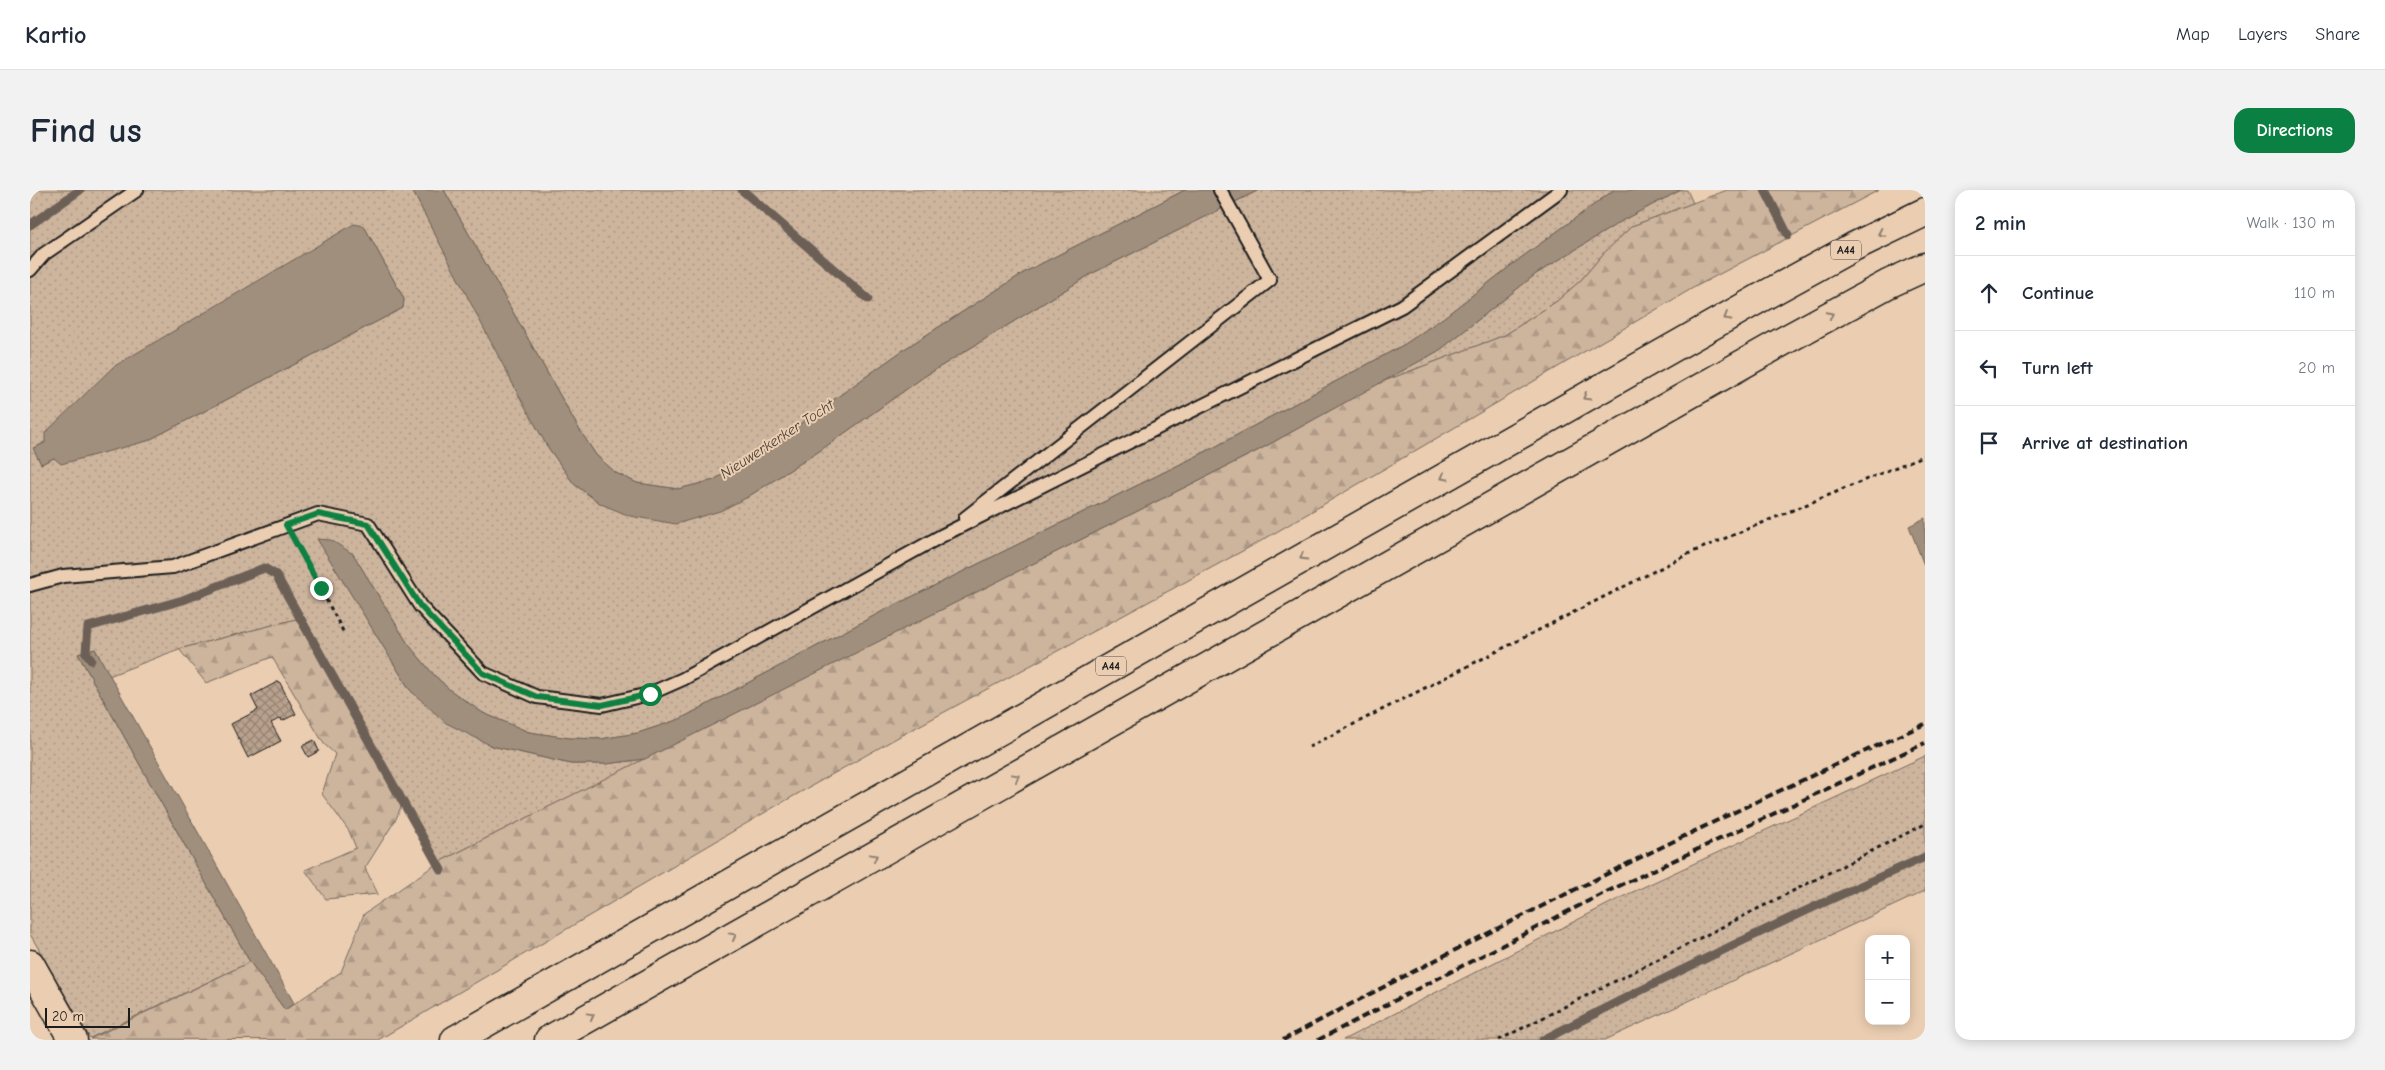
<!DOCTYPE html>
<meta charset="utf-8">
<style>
body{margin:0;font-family:"Comic Neue",sans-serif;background:#f2f2f3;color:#1f2937}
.controls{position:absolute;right:15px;bottom:15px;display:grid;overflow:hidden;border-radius:10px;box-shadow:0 2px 12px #0003}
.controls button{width:45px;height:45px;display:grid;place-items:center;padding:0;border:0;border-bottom:1px solid #e0e1e3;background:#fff;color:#1f2937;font:25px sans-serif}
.scale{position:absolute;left:15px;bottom:12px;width:85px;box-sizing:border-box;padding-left:5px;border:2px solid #1c1c1c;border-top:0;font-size:14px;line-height:18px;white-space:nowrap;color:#1c1c1c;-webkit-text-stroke:4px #ebceb2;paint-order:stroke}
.stop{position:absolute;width:15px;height:15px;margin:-11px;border:4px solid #0b8043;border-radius:50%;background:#fff}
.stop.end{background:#0b8043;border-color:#fff;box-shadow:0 1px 5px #0008}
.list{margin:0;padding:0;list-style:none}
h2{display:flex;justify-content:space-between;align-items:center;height:65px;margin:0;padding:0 20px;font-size:21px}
h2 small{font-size:16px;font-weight:400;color:#747a83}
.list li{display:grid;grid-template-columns:32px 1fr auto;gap:15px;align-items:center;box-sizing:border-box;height:75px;padding:0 20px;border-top:1px solid #e0e1e3}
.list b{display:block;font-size:19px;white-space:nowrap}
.list em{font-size:16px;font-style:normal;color:#747a83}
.icon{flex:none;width:28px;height:28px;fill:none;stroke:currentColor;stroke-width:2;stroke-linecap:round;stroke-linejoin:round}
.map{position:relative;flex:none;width:1895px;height:850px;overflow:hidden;border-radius:15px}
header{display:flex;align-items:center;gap:30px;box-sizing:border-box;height:70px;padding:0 25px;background:#fff;border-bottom:1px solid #e0e1e3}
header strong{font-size:24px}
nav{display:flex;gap:28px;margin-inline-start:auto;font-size:18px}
.intro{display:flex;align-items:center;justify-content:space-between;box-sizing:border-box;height:120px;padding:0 30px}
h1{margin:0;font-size:35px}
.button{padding:12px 22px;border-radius:15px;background:#0b8043;color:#fff;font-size:18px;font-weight:700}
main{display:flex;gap:30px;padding:0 30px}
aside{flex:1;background:#fff;border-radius:15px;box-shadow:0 2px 12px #0003}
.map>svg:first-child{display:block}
.grass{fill:url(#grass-dots);stroke:#74685c;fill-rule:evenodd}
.forest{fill:url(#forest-firs);stroke:#74685c}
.water{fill:#a18f7d;stroke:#6c6156}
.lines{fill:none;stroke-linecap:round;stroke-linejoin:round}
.stream{stroke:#6c6156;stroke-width:9}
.building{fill:url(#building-cross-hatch);stroke:#1c1c1c}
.lane-casing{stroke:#1c1c1c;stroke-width:16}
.secondary-casing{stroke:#1c1c1c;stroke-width:31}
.highway-casing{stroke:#1c1c1c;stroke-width:31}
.path{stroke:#1c1c1c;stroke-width:3;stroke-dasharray:4 4;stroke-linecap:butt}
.lane{stroke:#ebceb2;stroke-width:12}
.secondary{stroke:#ebceb2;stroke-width:28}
.highway{stroke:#ebceb2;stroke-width:28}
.rail{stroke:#1c1c1c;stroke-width:4;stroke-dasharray:8 4;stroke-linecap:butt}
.oneway{stroke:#8e7e6e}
.route{stroke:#0b8043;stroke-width:6}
.labels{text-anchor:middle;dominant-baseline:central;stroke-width:4;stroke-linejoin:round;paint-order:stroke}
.shield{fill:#ebceb2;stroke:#5a5149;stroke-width:1}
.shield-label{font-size:12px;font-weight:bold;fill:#1c1c1c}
.water-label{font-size:15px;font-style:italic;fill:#443e39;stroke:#ebceb2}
</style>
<header>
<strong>Kartio</strong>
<nav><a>Map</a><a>Layers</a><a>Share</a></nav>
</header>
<div class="intro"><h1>Find us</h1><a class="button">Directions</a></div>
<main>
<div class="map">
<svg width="1895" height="850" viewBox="0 0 1895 850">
<defs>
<pattern id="grass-dots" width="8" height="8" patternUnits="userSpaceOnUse" patternTransform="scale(1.25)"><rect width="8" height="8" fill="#cdb49d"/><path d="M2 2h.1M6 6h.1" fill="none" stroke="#af9a87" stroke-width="1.8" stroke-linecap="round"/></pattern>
<pattern id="forest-firs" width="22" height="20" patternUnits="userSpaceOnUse" patternTransform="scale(1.25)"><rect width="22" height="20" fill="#cdb49d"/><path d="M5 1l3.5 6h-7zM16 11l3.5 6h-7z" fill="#af9a87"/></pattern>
<pattern id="building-cross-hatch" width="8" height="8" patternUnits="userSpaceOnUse" patternTransform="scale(1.25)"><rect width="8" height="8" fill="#b8a18d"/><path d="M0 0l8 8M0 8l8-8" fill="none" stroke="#958272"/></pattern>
</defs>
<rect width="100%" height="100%" fill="#ebceb2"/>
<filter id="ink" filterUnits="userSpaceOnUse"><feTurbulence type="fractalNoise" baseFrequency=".02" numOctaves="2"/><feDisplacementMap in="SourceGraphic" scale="10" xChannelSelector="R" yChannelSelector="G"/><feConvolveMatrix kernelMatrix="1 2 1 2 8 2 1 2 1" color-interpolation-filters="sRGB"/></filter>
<g filter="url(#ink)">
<path class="grass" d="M0,0H382L517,256L544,294L571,314L716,308L788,262L895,186L1061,84L1229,0H1584L1492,67L1413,128L1375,154L1183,258L853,421L650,529L608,543L571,549L539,548L499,542L453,523L420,500L404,485L378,454L323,364L288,350L380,500L462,556L541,574H576L615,569L409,672L274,427L149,459L79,486L65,459L48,464L220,772L60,848L0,744ZM334,36L374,109L373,118L117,251L24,268L11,274L4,259Z
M414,0H1155L995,82L876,158L767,236L684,290L648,299L607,293L586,283L566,265L549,239Z
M1651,0H1657L1663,13L1602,36L1573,64L1551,90L1527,111L1475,145L1349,193L1410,160L1506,84L1595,29Z
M1895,566V701L1575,850H1313L1592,707Z"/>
<path class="forest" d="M1697,0H1849L1663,98L1231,351L872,545L746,616L348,850L60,849L220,772L255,820L311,782L334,724L409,672L1229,260L1349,193L1475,145L1527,111L1551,90L1573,64L1602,36Z
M274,427L374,609L366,629L335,678L348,704L296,709L275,680L326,658L319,641L292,604L305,564L294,554L242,467L176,493L149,459Z"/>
<path class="water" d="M382,0H414L549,239L566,265L586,283L607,293L648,299L684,290L767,236L876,158L995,82L1155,0H1229L1061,84L895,186L788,262L716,308L690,321L646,334L600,326L571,314L544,294L517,256L488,204Z
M1584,0H1651L1595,29L1506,84L1410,160L1229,260L615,569L576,574H541L462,556L416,533L380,500L287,349L301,350L323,364L378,454L404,485L420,500L453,523L499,542L539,548L571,549L608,543L650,529L853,421L1183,258L1375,154L1413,128L1492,67Z
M324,34L334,36L374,109L373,118L117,251L31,274L24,268L11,274L3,258L15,253V243L83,177Z
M1895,328V378L1879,336Z
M65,459L264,813L255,820L220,772L48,464Z"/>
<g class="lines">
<path class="stream" d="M712,0L838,109
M1735,0L1758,45
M0,35L50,0
M61,470L56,462L58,437L153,410L234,378L246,385L411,680
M1513,850C1639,785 1765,724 1895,667"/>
</g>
<path class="building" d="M249,491L266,524L252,531L251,528L241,533L251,551L218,568L201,534L228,520L221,506Z
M284,550L289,561L278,567L272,556Z"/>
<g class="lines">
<defs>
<path id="lane" d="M0,80L14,64L107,0
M935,328L1240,90L1190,0
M0,395L33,386L143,377L288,324L338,334L390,416L453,483L507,507L572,515L619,504L653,489L913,345L1372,116L1531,0"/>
<path id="secondary" d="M0,774L43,850"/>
<path id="highway" d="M425,850L1739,103L1823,57L1895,22
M519,850L1757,149L1858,94L1895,77"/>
</defs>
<use href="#lane" class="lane-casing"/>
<use href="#secondary" class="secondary-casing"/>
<use href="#highway" class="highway-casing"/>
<path class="path" d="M266,353L314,443
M1279,557L1660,363L1895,265
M1469,850L1895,634"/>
<use href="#lane" class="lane"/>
<use href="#secondary" class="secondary"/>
<use href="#highway" class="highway"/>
<path class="rail" d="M1253,850C1463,738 1677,632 1895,534
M1288,850L1572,704L1895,553"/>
</g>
<defs><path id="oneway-chevron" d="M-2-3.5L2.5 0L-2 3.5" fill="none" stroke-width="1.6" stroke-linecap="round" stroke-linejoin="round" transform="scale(1.25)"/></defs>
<g class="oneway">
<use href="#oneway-chevron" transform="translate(1851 43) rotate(155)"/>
<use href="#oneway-chevron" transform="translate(1800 125) rotate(-28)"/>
<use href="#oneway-chevron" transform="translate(1697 127) rotate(150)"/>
<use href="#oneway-chevron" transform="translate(1556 207) rotate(150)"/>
<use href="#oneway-chevron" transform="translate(1414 287) rotate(150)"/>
<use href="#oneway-chevron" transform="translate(1273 367) rotate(150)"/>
<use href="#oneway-chevron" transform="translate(986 587) rotate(-29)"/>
<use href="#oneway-chevron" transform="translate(844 667) rotate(-29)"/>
<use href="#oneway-chevron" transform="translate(703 746) rotate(-29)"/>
<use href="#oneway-chevron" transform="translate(561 826) rotate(-29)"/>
</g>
</g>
<g class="lines" filter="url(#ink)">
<path class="route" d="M291,398L256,335L288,324L338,334L390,416L453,483L507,507L572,515L620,504"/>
</g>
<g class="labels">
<g class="shield">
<rect x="1801" y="50.5" width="30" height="19" rx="4"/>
<rect x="1066" y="466.5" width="30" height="19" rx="4"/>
</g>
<g class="shield-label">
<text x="1816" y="60">A44</text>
<text x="1081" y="476">A44</text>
</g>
<g class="water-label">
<text transform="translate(747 249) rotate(-33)">Nieuwerkerker Tocht</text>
</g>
</g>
</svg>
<div class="controls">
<button>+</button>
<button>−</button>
</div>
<div class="scale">20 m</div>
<div class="stop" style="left:620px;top:504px"></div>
<div class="stop end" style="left:291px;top:398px"></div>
</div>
<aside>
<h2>2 min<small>Walk · 130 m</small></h2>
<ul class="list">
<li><svg class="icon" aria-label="ahead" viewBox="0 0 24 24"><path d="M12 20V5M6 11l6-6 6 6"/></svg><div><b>Continue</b></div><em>110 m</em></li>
<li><svg class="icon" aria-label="left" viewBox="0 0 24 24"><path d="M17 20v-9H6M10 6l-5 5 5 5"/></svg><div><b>Turn left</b></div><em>20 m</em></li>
<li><svg class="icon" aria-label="arrive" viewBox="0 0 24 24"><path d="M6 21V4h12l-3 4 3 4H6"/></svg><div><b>Arrive at destination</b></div></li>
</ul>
</aside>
</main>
